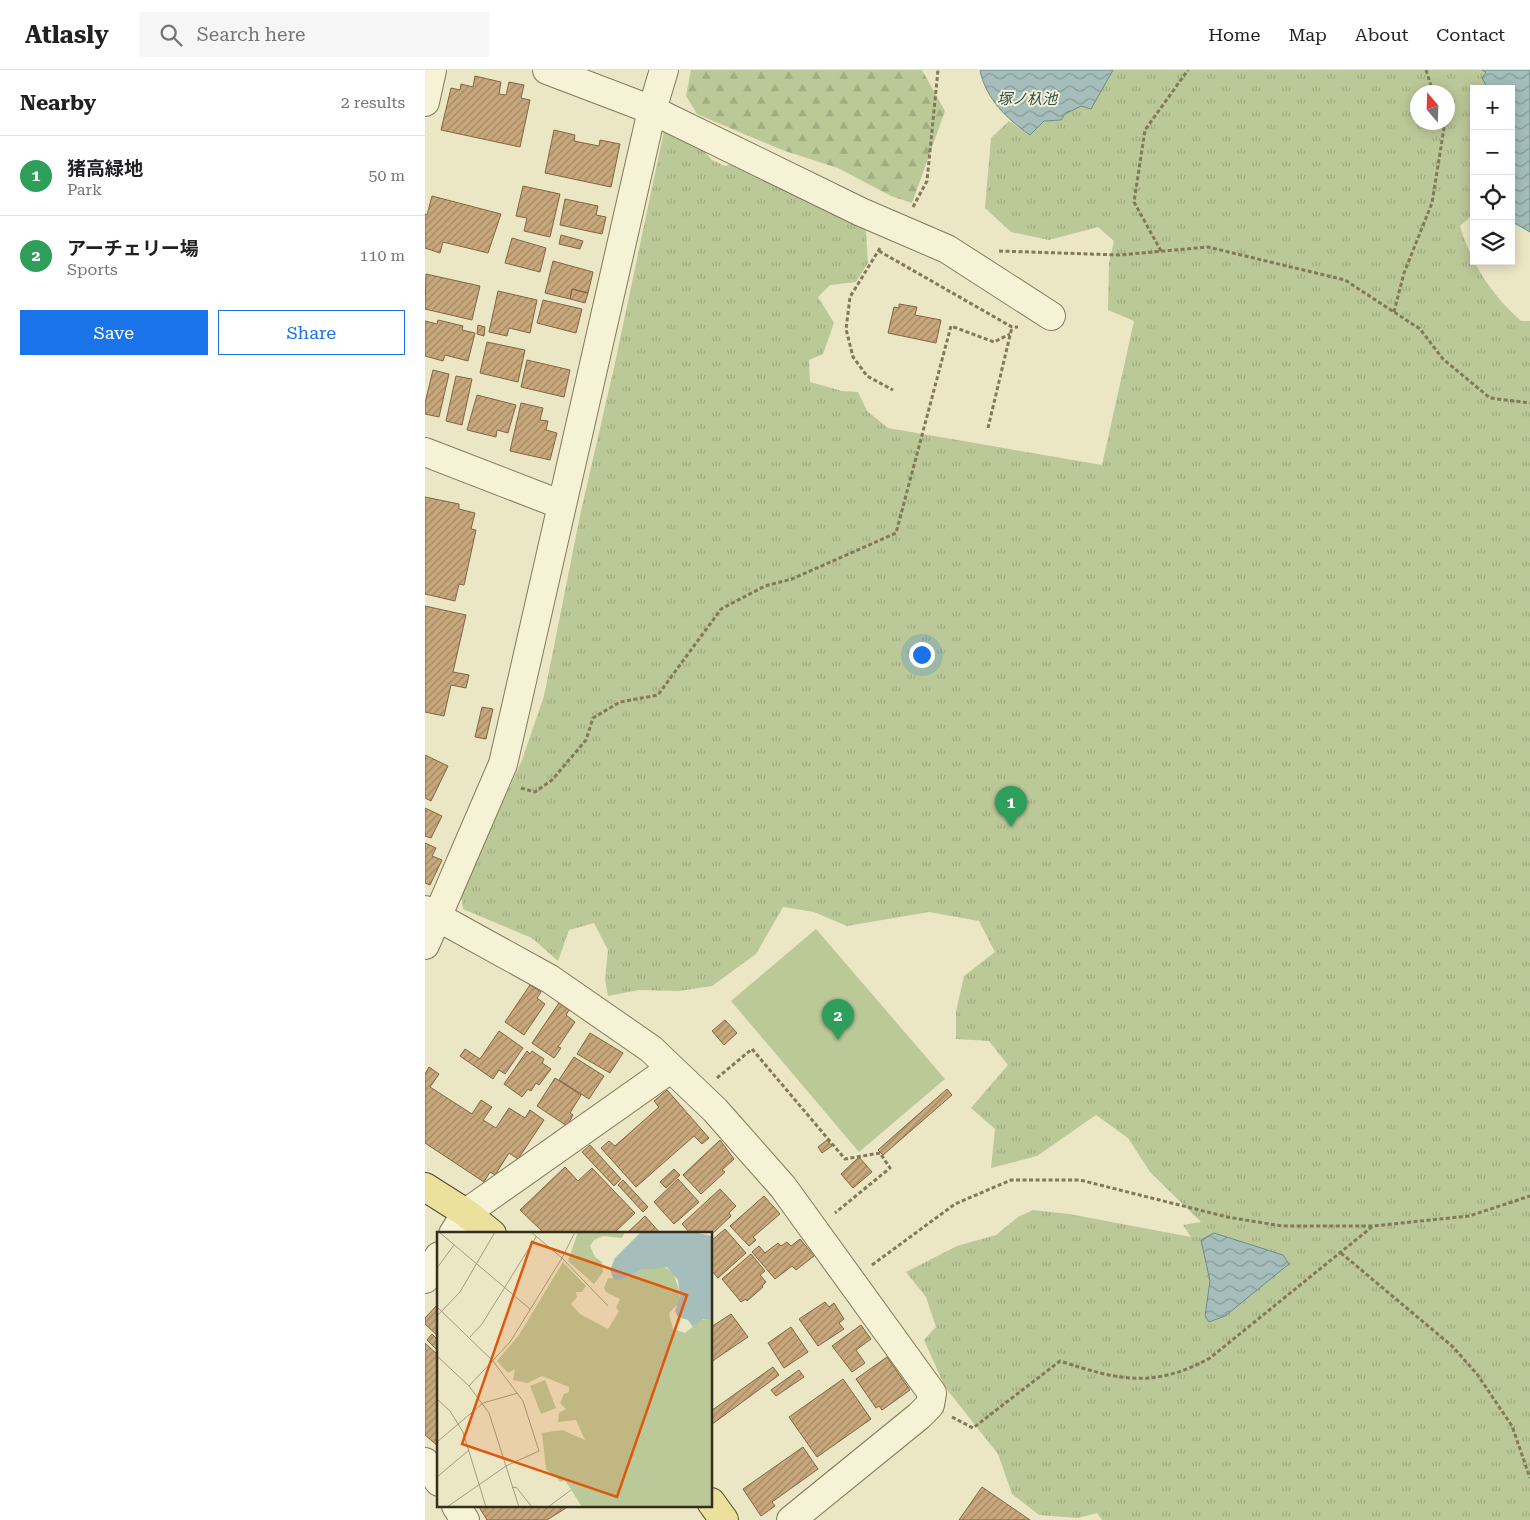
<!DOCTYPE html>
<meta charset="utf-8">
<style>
body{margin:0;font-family:"Roboto Serif","Noto Sans JP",serif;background:#f6f6f6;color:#202124}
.controls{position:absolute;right:15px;top:15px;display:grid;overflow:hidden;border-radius:0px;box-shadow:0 2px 12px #0003}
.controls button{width:45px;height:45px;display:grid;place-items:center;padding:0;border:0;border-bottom:1px solid #e0e0e0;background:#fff;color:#202124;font:25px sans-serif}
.compass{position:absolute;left:985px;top:15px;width:45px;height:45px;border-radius:50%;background:#fff;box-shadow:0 2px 12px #0003;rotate:341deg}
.you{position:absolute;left:496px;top:584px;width:18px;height:18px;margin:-12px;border:4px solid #fff;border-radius:50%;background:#1a73e8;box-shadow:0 0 0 8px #1a73e833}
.badge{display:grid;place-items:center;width:32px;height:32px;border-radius:50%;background:#1a73e8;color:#fff;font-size:16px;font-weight:700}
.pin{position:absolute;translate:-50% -41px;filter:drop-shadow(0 1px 2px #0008)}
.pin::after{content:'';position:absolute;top:26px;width:18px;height:15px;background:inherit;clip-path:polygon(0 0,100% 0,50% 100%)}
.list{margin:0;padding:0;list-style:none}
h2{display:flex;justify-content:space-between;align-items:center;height:65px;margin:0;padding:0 20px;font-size:21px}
h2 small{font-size:16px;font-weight:400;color:#757577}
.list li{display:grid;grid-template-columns:32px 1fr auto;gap:15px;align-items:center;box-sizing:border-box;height:80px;padding:0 20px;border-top:1px solid #e0e0e0}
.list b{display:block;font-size:19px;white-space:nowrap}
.list p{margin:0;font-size:16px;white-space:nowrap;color:#757577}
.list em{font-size:16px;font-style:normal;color:#757577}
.actions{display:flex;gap:10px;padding:15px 20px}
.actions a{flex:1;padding:11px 0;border:1px solid #1a73e8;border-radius:0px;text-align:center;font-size:18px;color:#1a73e8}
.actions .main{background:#1a73e8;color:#fff}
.icon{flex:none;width:28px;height:28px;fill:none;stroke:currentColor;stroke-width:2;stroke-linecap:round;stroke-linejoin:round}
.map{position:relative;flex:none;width:1105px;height:1450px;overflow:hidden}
header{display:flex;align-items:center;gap:30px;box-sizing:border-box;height:70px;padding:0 25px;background:#fff;border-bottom:1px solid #e0e0e0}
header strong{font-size:24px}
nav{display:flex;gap:28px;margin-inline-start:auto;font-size:18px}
.search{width:350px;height:45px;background:#f6f6f6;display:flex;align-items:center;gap:12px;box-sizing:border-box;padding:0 18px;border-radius:0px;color:#757577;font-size:19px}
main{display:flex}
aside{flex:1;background:#fff}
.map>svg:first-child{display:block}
.forest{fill:url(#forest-firs)}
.park{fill:url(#park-tufts);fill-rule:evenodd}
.pitch{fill:#bbc898}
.water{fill:url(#water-waves);stroke:#6d8c89}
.building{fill:url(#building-hatch);stroke:#826642}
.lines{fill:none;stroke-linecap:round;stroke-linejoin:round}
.minor-casing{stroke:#84785b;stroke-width:30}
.major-casing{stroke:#52452f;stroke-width:30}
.path{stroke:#84785b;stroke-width:3;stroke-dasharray:4 2.5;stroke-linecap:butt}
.minor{stroke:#f6f2d6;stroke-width:28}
.major{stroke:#ece09d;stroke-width:28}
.labels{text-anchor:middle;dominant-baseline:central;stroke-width:4;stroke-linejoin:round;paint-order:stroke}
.water-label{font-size:15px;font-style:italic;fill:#2e5054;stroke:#f3efd2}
.inset-road{fill:none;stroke:#a29c81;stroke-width:1}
.view{fill:#df570d;fill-opacity:0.15;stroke:#df570d;stroke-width:2.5}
.inset-edge{fill:none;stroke:#352d1e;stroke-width:2.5}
</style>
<header>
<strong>Atlasly</strong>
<div class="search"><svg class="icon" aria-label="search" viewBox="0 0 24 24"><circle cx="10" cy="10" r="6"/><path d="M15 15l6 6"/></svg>Search here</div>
<nav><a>Home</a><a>Map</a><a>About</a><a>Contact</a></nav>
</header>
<main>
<aside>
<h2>Nearby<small>2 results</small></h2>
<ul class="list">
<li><span class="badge" style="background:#2e9e5b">1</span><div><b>猪高緑地</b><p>Park</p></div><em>50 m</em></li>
<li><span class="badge" style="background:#2e9e5b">2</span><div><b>アーチェリー場</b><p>Sports</p></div><em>110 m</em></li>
</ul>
<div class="actions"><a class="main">Save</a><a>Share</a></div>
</aside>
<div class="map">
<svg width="1105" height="1450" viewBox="0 0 1105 1450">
<defs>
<pattern id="forest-firs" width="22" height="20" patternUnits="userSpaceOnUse" patternTransform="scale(1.25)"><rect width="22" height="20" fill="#bbc898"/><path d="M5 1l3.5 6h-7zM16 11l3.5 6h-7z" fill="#a1ac83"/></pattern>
<pattern id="park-tufts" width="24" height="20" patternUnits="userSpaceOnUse" patternTransform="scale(1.25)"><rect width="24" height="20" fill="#bbc898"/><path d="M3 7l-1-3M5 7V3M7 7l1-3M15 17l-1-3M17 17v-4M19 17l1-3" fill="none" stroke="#a1ac83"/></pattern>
<pattern id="water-waves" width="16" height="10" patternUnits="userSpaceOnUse" patternTransform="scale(1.25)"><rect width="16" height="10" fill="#a5bebb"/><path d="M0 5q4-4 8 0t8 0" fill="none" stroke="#879b97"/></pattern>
<pattern id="building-hatch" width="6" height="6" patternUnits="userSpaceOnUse" patternTransform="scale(1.25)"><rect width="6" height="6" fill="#c7a77b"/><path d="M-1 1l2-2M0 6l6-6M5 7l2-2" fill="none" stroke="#a28864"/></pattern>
</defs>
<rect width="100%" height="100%" fill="#ebe6c3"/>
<path class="forest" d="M266,0H497L520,41L487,133L466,126L413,98L357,80L272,44L261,26Z"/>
<path class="park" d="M688,0H1057L1061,2L1057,8L1063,19H1049V143L1035,156C1047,195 1066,224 1096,251H1105V1450H677L672,1443L653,1448L614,1445L587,1424L573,1384L520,1317L499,1270L511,1257L501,1227L481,1202L532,1176L571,1165L593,1147L608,1140L644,1144L766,1167L758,1155L776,1152L725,1102L703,1068L671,1045L612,1086L566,1098L570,1059L546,1038L583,995L564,971L531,969V942L539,906L570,882L554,851L504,842L422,856L389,842L358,837L331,884L287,916L254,921L214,920L183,926L180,909L183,880L169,853L144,860L133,891L107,868L38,839L36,824L97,690L119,626L156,441L190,293L239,61L275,77L287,90L300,96L312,92L428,126L441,162L443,193L431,212L405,215L393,227L409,253L398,284L384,290L385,312L417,321L433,322L442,341L463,358L677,395L709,251L683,240L684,193L689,171L673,157L624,170L586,162L560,138L566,68L584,51L605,65L619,51L636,50L640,44L656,36L677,17ZM992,22H1022V52H992Z"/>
<path class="pitch" d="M391,859L520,1009L434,1082L306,931Z"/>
<path class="water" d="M557,0H688L666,39L656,36L640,44L636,50L619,51L605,65C581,48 562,30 555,1Z
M1057,0H1105V162L1086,151V19H1063L1057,8L1061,2Z
M789,1163L858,1185L864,1194L800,1246L784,1252L780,1246L785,1211L776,1170Z"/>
<path class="building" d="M50,6L76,12L74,24L81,25L84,12L99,15L96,28L105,30L95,77L16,60L26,18L35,20L36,14L48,17Z
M129,60L150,65L149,71L174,76L175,70L195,74L186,117L120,103Z
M98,116L135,124L125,167L99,161L102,148L91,146Z
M7,126L76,144L63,183L18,172L15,183L0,178V144L2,145Z
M140,129L173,136L171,145L181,147L177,164L135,155Z
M136,165L158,171L155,179L134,174Z
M87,168L121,178L115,202L80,193Z
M128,191L168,202L163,223L147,219L145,229L120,223Z
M1,204L55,216L47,250L0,239Z
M147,219L163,223L160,233L145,229Z
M73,221L112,230L105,263L84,258L82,266L64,262Z
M118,230L157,239L151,263L112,253Z
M474,234L492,237L490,245L516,250L511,273L463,263L469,237L474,238Z
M13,250L38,256L37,260L50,263L43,291L20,285L18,291L0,286V251L12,254Z
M53,255L60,257L59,266L52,264Z
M62,272L100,280L93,312L55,303Z
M102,290L145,300L139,327L96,317Z
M8,300L24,304L14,347L0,344V333Z
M31,306L47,309L37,355L21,351Z
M52,325L91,335L83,363L72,360L71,367L42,360Z
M96,333L118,338L115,350L123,351L121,360L132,363L125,390L85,381Z
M0,427L34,434V439L50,443L46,459L51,460L39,515L34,514L30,531L0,524Z
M0,536L41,545L28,602L44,605L41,618L26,615L19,646L0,642Z
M57,637L68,639L61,669L50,667Z
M0,685L23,696L6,731L0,728Z
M0,738L17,746L6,768L0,766Z
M0,773L11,778L7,786L17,790L5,815L0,813Z
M105,915L116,922L112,928L120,934L99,965L80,952Z
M134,933L144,940L141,945L150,952L133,977L136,978L129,988L107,973Z
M300,950L312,963L299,975L287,961Z
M74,961L98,978L80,1004L74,1000L68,1009L35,986L40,979L55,989Z
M165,963L198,983L185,1003L152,984Z
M102,981L105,984L107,981L119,989L117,993L126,999L114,1015L111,1013L106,1021L103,1019L97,1027L79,1014Z
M149,987L179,1006L164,1029L134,1010Z
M4,997L14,1004L5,1017L47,1044L56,1030L67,1037L58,1050L71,1058L84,1038L100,1048L105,1040L119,1050L93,1089L84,1083L70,1105L65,1102L59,1112L0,1073V1004Z
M130,1008L156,1025L145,1043L148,1045L142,1056L112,1036Z
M522,1019L527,1025L458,1085L453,1080Z
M242,1020L284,1068L277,1074L269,1066L211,1117L176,1078L184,1071L190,1076L234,1037L229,1031Z
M295,1070L309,1089L297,1100L300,1102L276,1124L258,1105Z
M402,1070L407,1076L397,1083L393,1077Z
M165,1075L196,1109L189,1116L157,1082Z
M434,1087L447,1102L428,1118L416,1104Z
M140,1097L153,1111L167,1098L210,1143L188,1164H120L95,1140Z
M249,1099L255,1105L241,1118L235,1112Z
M253,1109L274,1132L249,1154L229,1132Z
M198,1110L223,1137L218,1142L193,1115Z
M295,1119L311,1136L304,1143L306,1146L286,1165L266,1164L257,1154Z
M339,1126L355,1144L328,1167L331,1170L324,1176L305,1156Z
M220,1146L236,1164H201Z
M300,1159L321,1183L293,1208L286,1200V1171Z
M375,1169L389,1186L371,1200L367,1196L350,1209L327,1182L334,1176L340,1183L353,1173L356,1176L362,1172L366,1176Z
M326,1184L340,1201L335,1205L341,1212L337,1216L338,1217L322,1231L321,1229L316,1232L297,1209Z
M400,1232L404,1237L409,1233L419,1249L414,1253L419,1259L393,1276L374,1249Z
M13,1234L14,1235V1267L0,1254V1248Z
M306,1244L323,1267L286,1292V1257Z
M436,1255L446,1269L431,1280L440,1293L427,1302L407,1276Z
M366,1257L383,1282L359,1298L343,1273Z
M7,1264L14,1271V1282L2,1270Z
M0,1273L14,1286V1377L0,1365Z
M462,1287L485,1320L457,1340L454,1336L451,1338L431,1309Z
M348,1297L354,1305L286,1355V1341Z
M374,1300L379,1307L351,1326L346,1320Z
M418,1309L446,1349L392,1387L364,1347Z
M378,1377L393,1399L347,1432L350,1436L336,1446L318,1419Z
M557,1417L605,1450H534Z
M140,1436L141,1438L122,1450H62L54,1437Z"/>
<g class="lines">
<defs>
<path id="minor" d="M122,0L227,40L239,0
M0,32L7,0
M0,382L137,435
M0,840L125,909L226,979L290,1040L358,1117L507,1323L505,1335L494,1346L366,1450
M0,875L78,694L227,40L436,142L522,179L626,246
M28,1164L41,1143L245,999
M0,1209L14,1186
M0,1392L14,1412
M31,1436L40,1450"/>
<path id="major" d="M0,1117L41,1143L67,1164
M286,1432L299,1450"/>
</defs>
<use href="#minor" class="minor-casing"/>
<use href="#major" class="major-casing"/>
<path class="path" d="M1001,0L1008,22
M488,137L502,111L513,0
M455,178L425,227L421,259L428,287L442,306L468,320
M454,181L587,257H593
M574,181L695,185L783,177L920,210L995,259L1018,289L1065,328L1105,333
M736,181L709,132L720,60L763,0
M969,242L979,203L1007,133L1019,58L1017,52
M563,358L587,257
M96,718L110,722L127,710L161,670L168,648L195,632L233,625L296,539L340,516L367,509L471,463L526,256L569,272L585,264
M292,1008L327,979L420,1089L455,1083L465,1098L410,1143
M916,1183L1027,1276L1052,1304L1087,1356L1105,1408
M447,1195L530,1134L586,1110H655L802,1147L857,1156H948L1044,1146L1105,1126
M527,1347L548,1358L635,1291C693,1310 728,1319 785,1288L948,1156"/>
<use href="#minor" class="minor"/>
<use href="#major" class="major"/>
</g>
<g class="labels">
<g class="water-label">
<text x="602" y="29">塚ノ杁池</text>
</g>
</g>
<g transform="translate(12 1162)">
<rect width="275" height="275" fill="#ebe6c3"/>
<path d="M141,0H188L185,6L166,4L157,8L153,14L158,25L165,30L166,40L157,52L131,29Z" fill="#bbc898"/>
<path d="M126,30L149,54L145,60H139L140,65L134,72L143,82L171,97L182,79L179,76L183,67L169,60L167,56L171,46L186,47L204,38L226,34L236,40L243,61L241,72L232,81L236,97L248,101L264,88L275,86V275H145L128,248L124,250L109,237L105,201L125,198L148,208L139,188L121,190L122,181L129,177L123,171L127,162L132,160V155L105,144L91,151L76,148L78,137L71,141L60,129L82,103Z" fill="#bbc898"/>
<path d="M108,148L119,176L104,182L93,154Z" fill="#bbc898"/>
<path d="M204,0H256L275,4L274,87H266L256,95L251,88L241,85L238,79L243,64L241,48L230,35L204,38L186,47L177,48L173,38L178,26Z" fill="#a5bebb"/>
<path class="inset-road" d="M2,0L93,77M94,0L125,26L138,0M0,36L17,13M0,75L56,129L86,169L102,219L69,234M0,84L23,60L58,0M33,105L45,92L99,5M0,124L32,154L52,181L82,275M32,154L73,110L125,26L171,74M0,167L13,179L26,200L49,275M0,210L46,171L81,161M0,245L32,218M75,256L79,255L95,275M10,275L69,234M111,275L134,258"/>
<path class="view" d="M95,10L250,63L180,265L25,212Z"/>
<rect width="275" height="275" class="inset-edge"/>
</g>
</svg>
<div class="controls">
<button>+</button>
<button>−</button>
<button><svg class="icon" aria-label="locate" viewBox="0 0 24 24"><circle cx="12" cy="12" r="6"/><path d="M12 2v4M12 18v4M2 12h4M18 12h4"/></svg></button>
<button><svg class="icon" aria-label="layers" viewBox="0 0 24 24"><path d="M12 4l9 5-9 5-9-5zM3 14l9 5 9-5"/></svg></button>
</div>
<svg class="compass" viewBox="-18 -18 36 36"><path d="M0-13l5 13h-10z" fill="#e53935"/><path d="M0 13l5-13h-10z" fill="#757577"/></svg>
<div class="you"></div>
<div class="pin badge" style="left:586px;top:757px;background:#2e9e5b">1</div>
<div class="pin badge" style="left:413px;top:970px;background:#2e9e5b">2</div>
</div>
</main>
